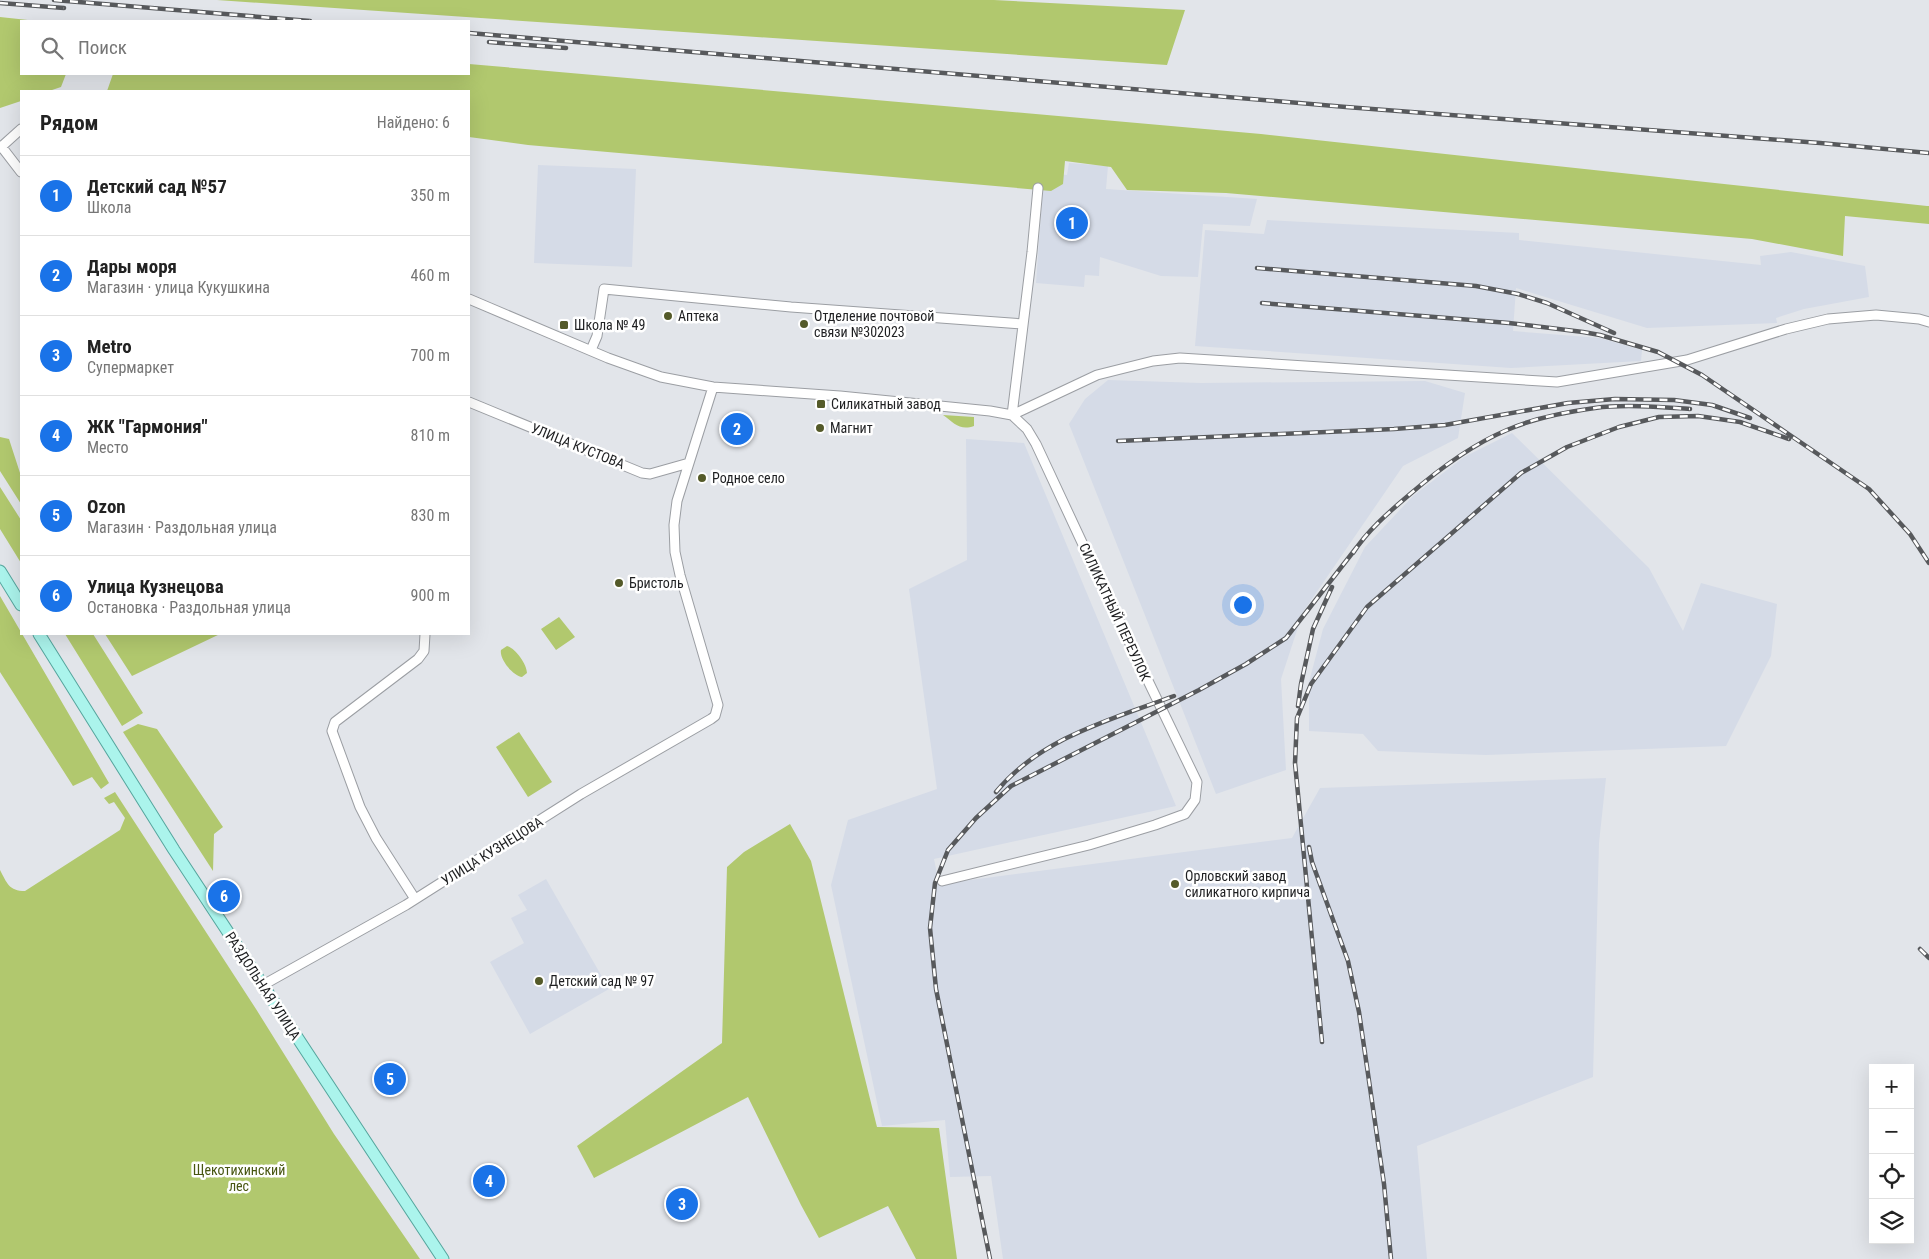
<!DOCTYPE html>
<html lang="ru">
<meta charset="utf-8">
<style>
body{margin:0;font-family:"Roboto Condensed",sans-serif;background:#f6f6f6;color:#222}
.controls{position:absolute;right:15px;bottom:15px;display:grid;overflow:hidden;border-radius:0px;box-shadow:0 5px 20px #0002}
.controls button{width:45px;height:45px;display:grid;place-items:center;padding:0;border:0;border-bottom:1px solid #e0e0e0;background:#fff;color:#222;font:25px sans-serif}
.you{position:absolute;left:1242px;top:604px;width:18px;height:18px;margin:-12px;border:4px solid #fff;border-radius:50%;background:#1a73e8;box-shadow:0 0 0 8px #1a73e833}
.badge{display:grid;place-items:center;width:32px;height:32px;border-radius:50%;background:#1a73e8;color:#fff;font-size:16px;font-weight:700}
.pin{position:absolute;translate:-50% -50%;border:2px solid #fff;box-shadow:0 1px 5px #0006}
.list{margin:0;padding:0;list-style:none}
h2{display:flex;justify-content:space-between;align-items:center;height:65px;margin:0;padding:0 20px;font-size:21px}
h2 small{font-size:16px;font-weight:400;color:#767676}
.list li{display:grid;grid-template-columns:32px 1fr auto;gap:15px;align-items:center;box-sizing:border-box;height:80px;padding:0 20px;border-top:1px solid #e0e0e0}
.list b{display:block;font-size:19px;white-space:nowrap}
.list p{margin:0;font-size:16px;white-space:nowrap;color:#767676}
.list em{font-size:16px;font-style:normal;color:#767676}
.icon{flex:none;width:28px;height:28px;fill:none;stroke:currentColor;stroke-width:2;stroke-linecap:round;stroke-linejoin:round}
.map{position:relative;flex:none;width:1929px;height:1259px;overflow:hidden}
.search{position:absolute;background:#fff;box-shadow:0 5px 20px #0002;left:20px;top:20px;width:450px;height:55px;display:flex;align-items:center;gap:12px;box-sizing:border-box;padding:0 18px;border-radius:0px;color:#767676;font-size:19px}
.panel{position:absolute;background:#fff;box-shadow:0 5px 20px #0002;left:20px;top:90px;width:450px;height:545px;border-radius:0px}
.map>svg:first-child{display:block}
.built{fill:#d5dbe7}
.green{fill:#b1c86e}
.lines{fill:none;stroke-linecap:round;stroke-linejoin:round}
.minor-casing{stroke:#9b9ea3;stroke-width:11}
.major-casing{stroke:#55a59d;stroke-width:13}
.minor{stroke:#fff;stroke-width:9}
.major{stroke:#abf4ec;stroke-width:11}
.rail-casing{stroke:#57595c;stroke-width:4.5}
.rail{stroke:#fff;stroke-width:2.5;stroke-dasharray:8;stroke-linecap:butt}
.poi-dot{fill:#545a29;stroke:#fff;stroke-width:2}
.labels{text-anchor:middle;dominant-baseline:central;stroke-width:5;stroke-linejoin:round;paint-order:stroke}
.poi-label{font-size:14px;fill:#1e1f21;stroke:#fff;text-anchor:start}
.street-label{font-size:14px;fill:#1e1f21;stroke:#fff}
.park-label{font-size:14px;fill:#485611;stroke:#fff}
</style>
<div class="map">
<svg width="1929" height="1259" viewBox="0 0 1929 1259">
<rect width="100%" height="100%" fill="#e2e5ea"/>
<path class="built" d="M1069,163L1108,166L1106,189L1257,199L1250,226L1203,224L1198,277L1161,276L1100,257L1099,276L1085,275L1084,287L1036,283L1044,173L1067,175Z
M538,165L636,169L632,267L534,263Z
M1267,220L1519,233V240L1761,265L1760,256L1791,252L1865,266L1869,297L1804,309L1776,318L1777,323L1647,328L1516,288L1513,331L1600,338L1642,350L1641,361L1511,368L1195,346L1205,230L1264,234Z
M1108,380L1201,383L1425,381L1465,393L1458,438L1403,466L1303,612L1281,679L1286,770L1216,794L1069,424L1085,399Z
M1512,433L1649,568L1683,631L1701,583L1777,604L1771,656L1726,746L1486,755L1378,751L1363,734L1309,731V682L1323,629L1365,547L1413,496L1464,457Z
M966,439L1024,443L1176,806L934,859L939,884L1292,838L1320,788L1606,778L1599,843L1593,1077L1417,1146L1427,1259H1003L991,1176L950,1177L945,1120L882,1126L831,885L848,820L937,789L909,589L967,560Z
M546,879L609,989L530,1034L490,962L524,943L511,918L527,910L518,895Z"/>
<path class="green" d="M217,0H994L1185,10L1167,65Z
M0,17L37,21H21V74H66L61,87L49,91H21V101L0,108Z
M469,64L1261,134L1927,206H1929V224L1845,216L1843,256L1752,239L1226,193L1127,190L1111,167L1065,161L1063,184L1051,191L528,145L469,137V91H107L113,74H469Z
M943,415L974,417V426C960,431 954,423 943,415Z
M0,437L9,439L21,476V504L0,471Z
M0,487L21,520V563L0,529Z
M0,596L109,783L101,789L92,777L73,786L0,672Z
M559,617L575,637L556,650L541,629Z
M65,634H93L143,713L122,726Z
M105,634H220L132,676Z
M507,646C515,648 527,664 527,673L522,677C513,676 499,659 501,650Z
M138,724L157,729L223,827L214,834L213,871L123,732Z
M519,732L552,782L528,797L496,747Z
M115,792L256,1009L334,1134L420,1259H0V870C7,883 9,891 25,891L120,830L125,818L114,802L109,804L104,798Z
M790,824L811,861L877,1127L939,1128L957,1259H916L888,1206L819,1238L801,1205L748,1097L594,1178L577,1146L722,1043L727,867L744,852Z"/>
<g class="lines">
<defs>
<path id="minor" d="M1,146L21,172
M0,148L21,129
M469,299L608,358L661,377L713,387L840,396L990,411L1012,415
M591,350L597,336L604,289L791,307L1023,324
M469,402L642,473L650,474L689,463
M1012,415L1097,375L1153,361L1180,358L1557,382L1687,360L1786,329L1828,319L1876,315L1919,319L1929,322
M1012,415L1032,252L1038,188
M942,881L1089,845L1155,825L1185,814L1195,800L1197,782L1107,596L1036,444L1027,429L1012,415
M415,899L376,838L360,807L332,731L335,722L418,659L424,651L425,634
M263,985L406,905L581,794L711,719L715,716L718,705L680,575L675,552L674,525L677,501L713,387"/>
<path id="major" d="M0,571L21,605
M39,634L174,850L443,1259"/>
</defs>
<use href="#minor" class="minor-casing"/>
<use href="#major" class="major-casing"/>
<use href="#minor" class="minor"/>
<use href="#major" class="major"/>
<defs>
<path id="rail" d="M54,0L310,21
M0,3L64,8
M469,33L1346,107L1820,143L1929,153
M489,42L566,48
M1257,268L1476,286L1518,294L1547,303L1614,333
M1262,303L1509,323L1583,332L1600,335L1658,352L1702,375L1869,489L1910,534L1929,563
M1118,441L1394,429L1445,425L1568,403L1615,399L1674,400L1712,405L1750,418
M1353,553C1367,531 1389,512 1409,495C1438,470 1471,445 1507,430C1534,418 1566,412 1595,408C1624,404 1661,407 1690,409
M1298,706L1301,684L1313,629L1332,587
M996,792C1040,738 1112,719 1174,696
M1309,847L1312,862L1348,961L1359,1012L1384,1184L1391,1259
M1920,949L1929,958
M1322,1042L1295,763L1297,718L1311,684L1367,607L1521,473L1567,447L1619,427L1659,417L1698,416L1740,422L1789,439
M990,1259L936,989L930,928L935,883L948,850L976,818L1011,786L1199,690L1246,664L1286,638L1357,547"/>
</defs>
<use href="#rail" class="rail-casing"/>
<use href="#rail" class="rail"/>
</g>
<g class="poi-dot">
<circle cx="668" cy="316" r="5"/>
<circle cx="804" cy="324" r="5"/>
<rect x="559" y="320" width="10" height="10" rx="2.5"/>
<rect x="816" y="399" width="10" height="10" rx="2.5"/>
<circle cx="820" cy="428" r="5"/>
<circle cx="702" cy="478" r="5"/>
<circle cx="619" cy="583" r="5"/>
<circle cx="1175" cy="884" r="5"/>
<circle cx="539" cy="981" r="5"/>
</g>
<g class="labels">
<g class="poi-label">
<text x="678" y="316">Аптека</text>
<text x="814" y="316">Отделение почтовой<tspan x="814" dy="16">связи №302023</tspan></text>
<text x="574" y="325">Школа № 49</text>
<text x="831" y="404">Силикатный завод</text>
<text x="830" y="428">Магнит</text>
<text x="712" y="478">Родное село</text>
<text x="629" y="583">Бристоль</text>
<text x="1185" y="876">Орловский завод<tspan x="1185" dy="16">силикатного кирпича</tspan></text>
<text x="549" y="981">Детский сад № 97</text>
</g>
<g class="street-label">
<text transform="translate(578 446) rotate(22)">УЛИЦА КУСТОВА</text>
<text transform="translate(1115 612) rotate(65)">СИЛИКАТНЫЙ ПЕРЕУЛОК</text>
<text transform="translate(492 851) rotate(-32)">УЛИЦА КУЗНЕЦОВА</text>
<text transform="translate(263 986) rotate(57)">РАЗДОЛЬНАЯ УЛИЦА</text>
</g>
<g class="park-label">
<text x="239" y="1170">Щекотихинский<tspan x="239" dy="16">лес</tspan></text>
</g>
</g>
</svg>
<div class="controls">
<button>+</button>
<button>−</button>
<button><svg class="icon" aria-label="locate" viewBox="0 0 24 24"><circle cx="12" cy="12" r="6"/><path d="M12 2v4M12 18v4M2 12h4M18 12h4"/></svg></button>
<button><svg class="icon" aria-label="layers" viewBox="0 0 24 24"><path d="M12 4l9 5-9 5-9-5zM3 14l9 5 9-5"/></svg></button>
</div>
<div class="you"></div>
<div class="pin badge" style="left:1072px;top:223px">1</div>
<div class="pin badge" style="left:737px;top:429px">2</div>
<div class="pin badge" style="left:682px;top:1204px">3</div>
<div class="pin badge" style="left:489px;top:1181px">4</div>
<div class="pin badge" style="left:390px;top:1079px">5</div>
<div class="pin badge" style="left:224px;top:896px">6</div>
<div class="search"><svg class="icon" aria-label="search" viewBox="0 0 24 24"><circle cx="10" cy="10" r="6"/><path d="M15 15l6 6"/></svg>Поиск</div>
<section class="panel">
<h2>Рядом<small>Найдено: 6</small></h2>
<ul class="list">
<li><span class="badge">1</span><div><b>Детский сад №57</b><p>Школа</p></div><em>350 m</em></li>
<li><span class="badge">2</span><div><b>Дары моря</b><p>Магазин · улица Кукушкина</p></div><em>460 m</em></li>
<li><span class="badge">3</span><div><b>Metro</b><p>Супермаркет</p></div><em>700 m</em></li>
<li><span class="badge">4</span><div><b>ЖК &quot;Гармония&quot;</b><p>Место</p></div><em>810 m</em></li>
<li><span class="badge">5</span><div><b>Ozon</b><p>Магазин · Раздольная улица</p></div><em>830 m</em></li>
<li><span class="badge">6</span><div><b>Улица Кузнецова</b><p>Остановка · Раздольная улица</p></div><em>900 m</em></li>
</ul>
</section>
</div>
